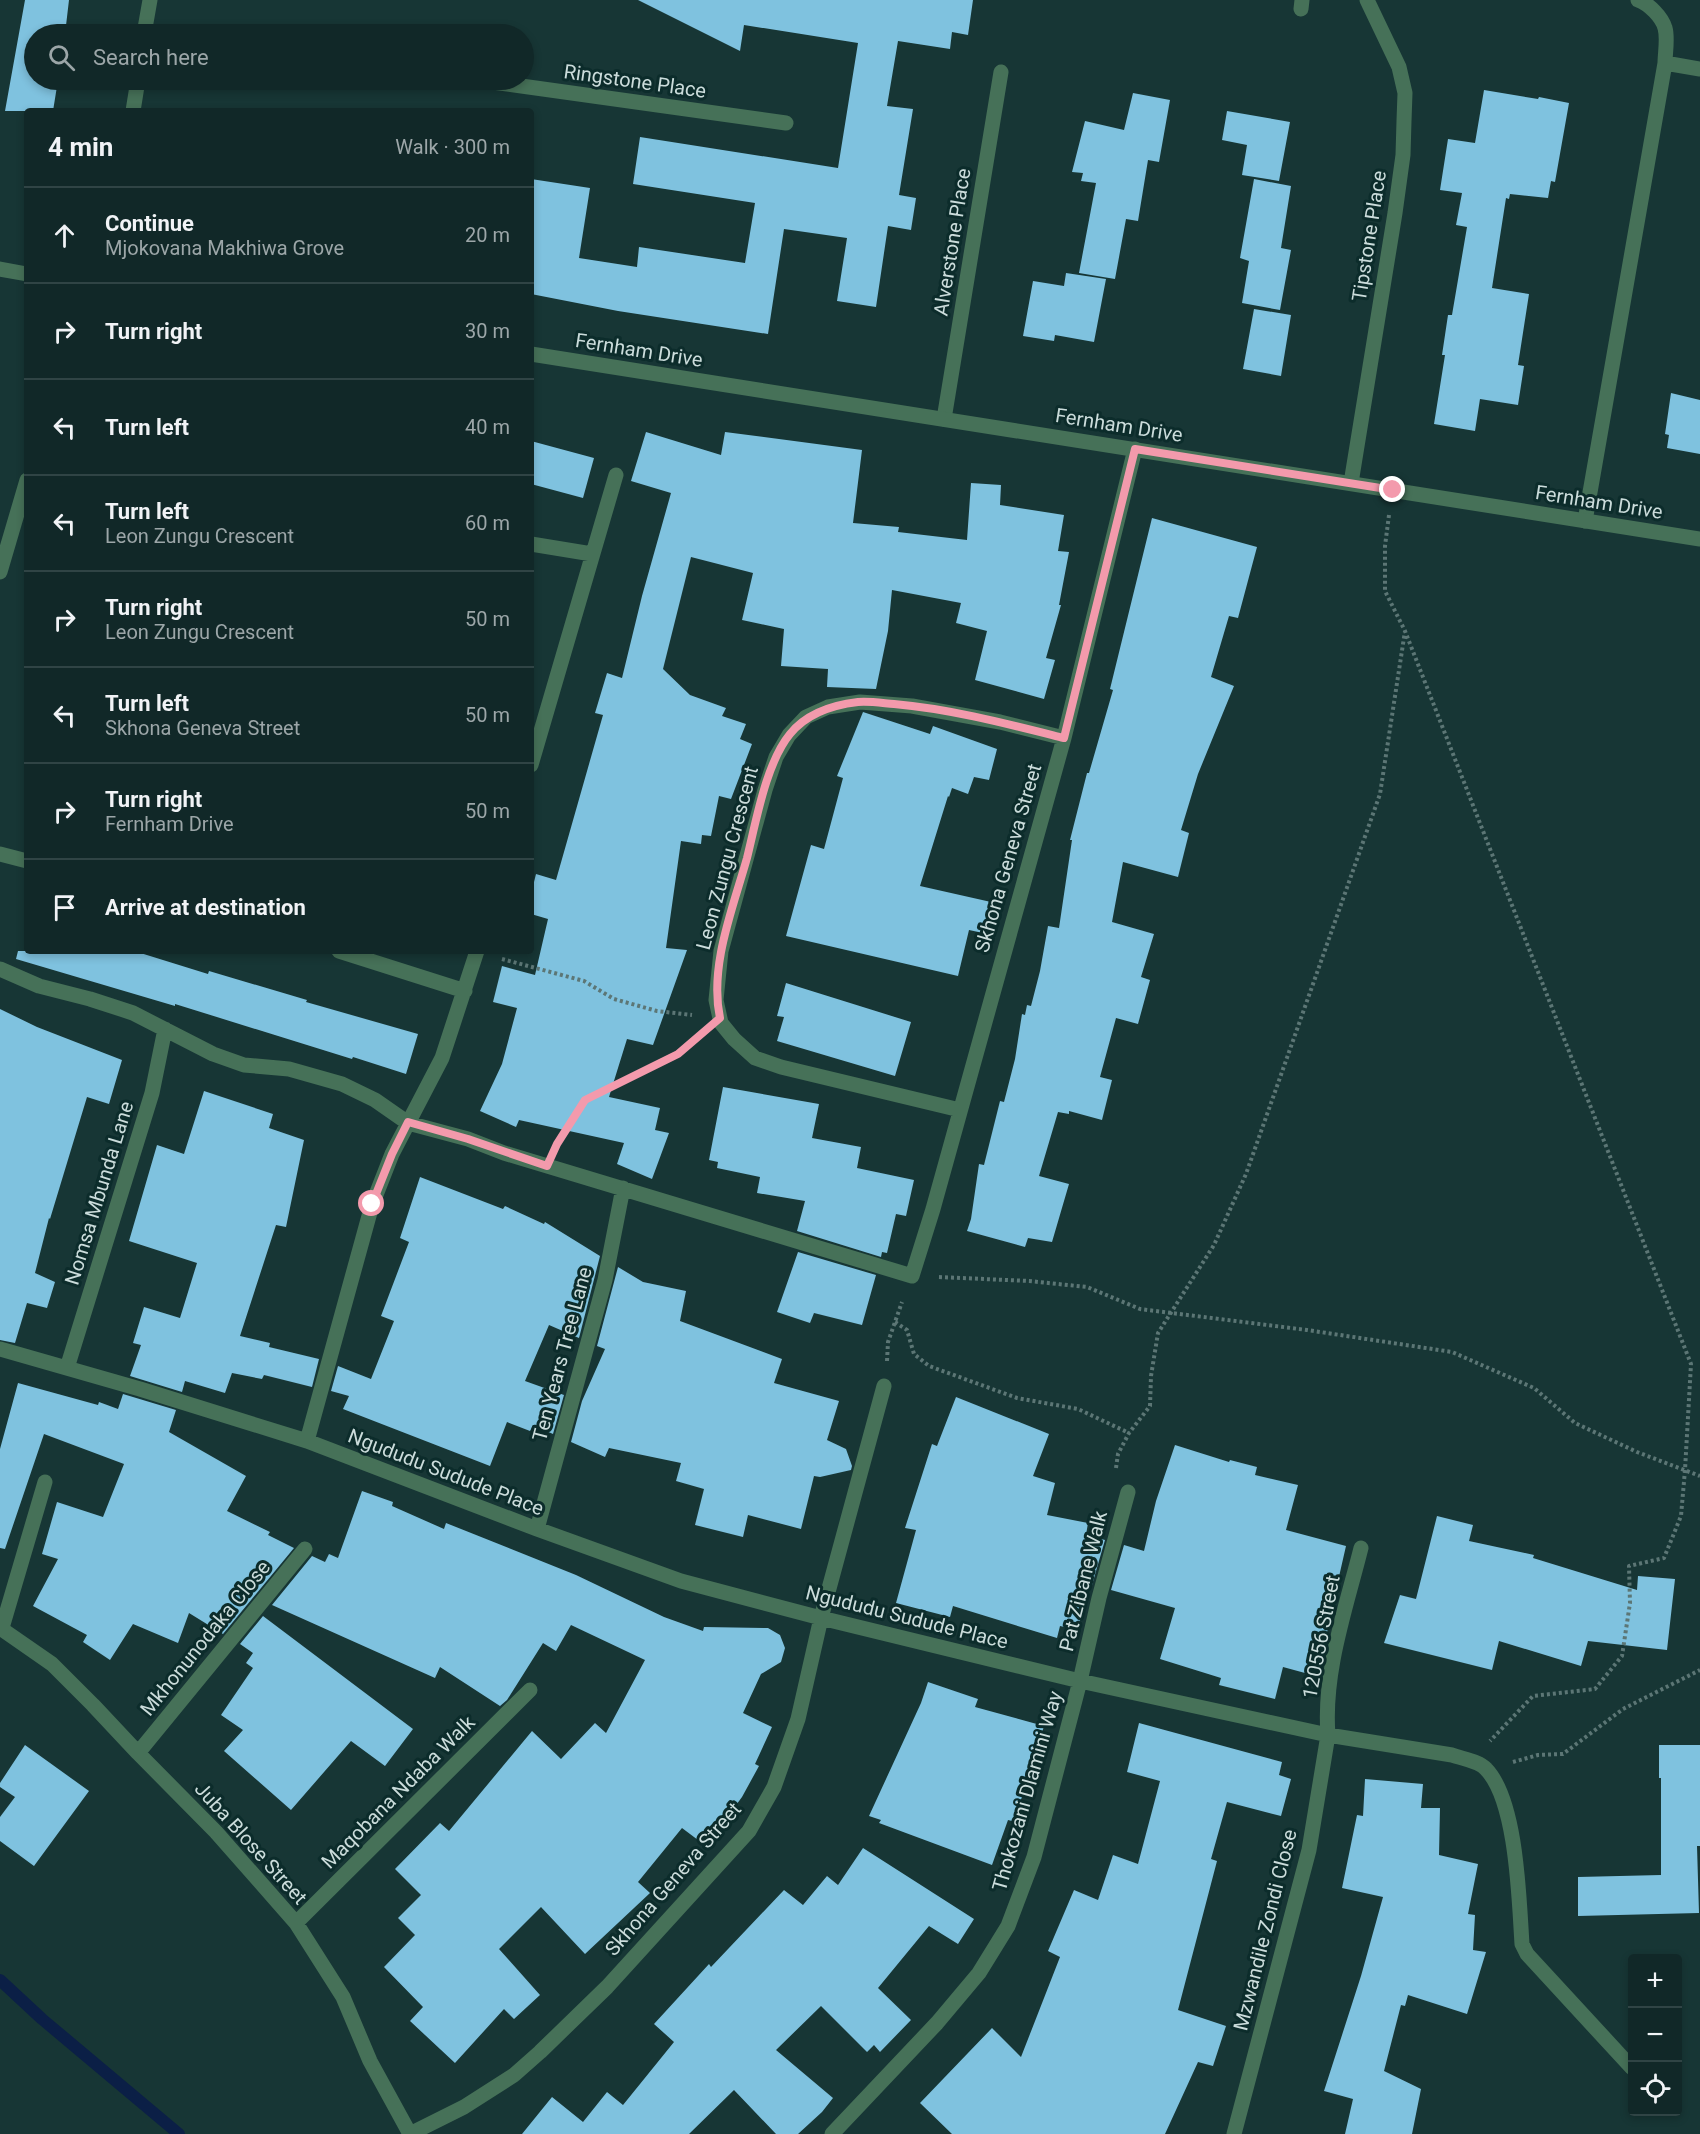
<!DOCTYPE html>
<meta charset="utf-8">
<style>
body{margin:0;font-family:Roboto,sans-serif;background:#1e3434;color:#f1f3f6}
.controls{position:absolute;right:18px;bottom:18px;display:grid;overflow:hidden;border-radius:6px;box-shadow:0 3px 9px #0003}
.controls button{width:54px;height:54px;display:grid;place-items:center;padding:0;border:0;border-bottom:2px solid #304445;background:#112828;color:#f1f3f6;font:30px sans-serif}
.stop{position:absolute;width:18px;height:18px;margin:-14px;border:4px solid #f39aac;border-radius:50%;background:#fff}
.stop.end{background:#f39aac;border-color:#fff;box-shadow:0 2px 6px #0008}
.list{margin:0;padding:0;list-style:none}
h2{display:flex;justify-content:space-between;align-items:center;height:78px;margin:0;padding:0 24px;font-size:26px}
h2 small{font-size:20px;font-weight:400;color:#9ca6a8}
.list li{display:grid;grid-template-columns:39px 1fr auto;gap:18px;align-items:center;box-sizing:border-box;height:96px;padding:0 24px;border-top:2px solid #304445}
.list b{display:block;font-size:22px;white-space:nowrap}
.list p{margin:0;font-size:20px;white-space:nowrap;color:#9ca6a8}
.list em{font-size:20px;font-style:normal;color:#9ca6a8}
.icon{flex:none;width:33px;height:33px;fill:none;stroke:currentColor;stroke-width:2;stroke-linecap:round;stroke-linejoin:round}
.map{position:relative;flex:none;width:1700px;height:2134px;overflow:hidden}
.search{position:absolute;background:#112828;box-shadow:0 3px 9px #0003;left:24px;top:24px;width:510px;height:66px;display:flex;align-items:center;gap:15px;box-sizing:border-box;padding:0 21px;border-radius:33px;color:#9ca6a8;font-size:22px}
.panel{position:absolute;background:#112828;box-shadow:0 3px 9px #0003;left:24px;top:108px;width:510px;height:846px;border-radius:6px}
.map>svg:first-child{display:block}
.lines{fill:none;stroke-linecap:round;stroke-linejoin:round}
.stream{stroke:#0b1f46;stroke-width:12}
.building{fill:#7fc2df}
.path{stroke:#5c7675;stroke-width:4;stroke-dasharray:3 3;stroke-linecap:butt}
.minor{stroke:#467158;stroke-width:15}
.tertiary{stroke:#467158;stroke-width:15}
.route{stroke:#f39aac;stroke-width:8}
.labels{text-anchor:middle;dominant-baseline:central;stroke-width:6;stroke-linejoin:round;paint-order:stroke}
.street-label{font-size:20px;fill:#cbdcdb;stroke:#0c2c2b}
</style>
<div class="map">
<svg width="1700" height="2134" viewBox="0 0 1700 2134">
<rect width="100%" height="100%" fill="#173635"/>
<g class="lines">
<path class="stream" d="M0,1980L42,2019L179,2134"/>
</g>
<path class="building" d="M25,0H69L65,34H34V80H58L53,111H5Z
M638,0H973L968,35L952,32L950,49L898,41L887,106L913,109L899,195L916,198L911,230L888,226L876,307L837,301L847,238L784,229L768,334L618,311L531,294V179L590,188L579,258L637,267L639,247L745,263L755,203L633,184L640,137L838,168L858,43L744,25L740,51Z
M1484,90L1538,99L1539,97L1569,103L1555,182L1551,181L1548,198L1510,194L1509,199L1506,198L1492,288L1529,294L1518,365L1524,366L1518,405L1480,399L1475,431L1434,424L1445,355H1442L1448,315H1452L1467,227L1456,225L1462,193L1440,190L1448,139L1475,143Z
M1133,93L1170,100L1159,162L1148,160L1138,221L1126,219L1115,279L1079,273L1096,183L1081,181L1083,173L1072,172L1085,121L1124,130Z
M1227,111L1290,122L1279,181L1242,175L1247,145L1222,140Z
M1254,179L1291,186L1281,248L1291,250L1280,310L1242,303L1249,261L1240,258Z
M1066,273L1106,279L1094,342L1055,335L1054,341L1023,336L1033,281L1064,286Z
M1254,309L1291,315L1281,376L1243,369Z
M1671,393L1700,400V454L1667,448L1669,435L1665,434Z
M646,432L721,455L725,432L862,450L853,523L899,527L898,532L967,540L971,483L1001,485L1000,505L1064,515L1058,551L1069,552L1059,605H1061L1046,658L1055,660L1044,699L975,680L987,631L956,623L961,603L892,590L888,631L876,689L827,687L828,669L781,666L784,629L742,620L753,573L691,557L663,669L690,695L726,708L722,716L746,724L740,739L752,744L731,799L719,796L711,836L702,835L701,844L681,841L666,948L687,950L653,1045L627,1039L609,1097L660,1108L655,1130L669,1133L652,1179L617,1164L624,1143L519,1120L516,1127L480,1111L502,1064L517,1008L493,1002L502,966L535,975L548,919L531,914V894L536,874L556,880L603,715L595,713L607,673L622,678L642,596L671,493L631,481Z
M531,441L594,458L583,498L531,484Z
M1152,518L1257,547L1238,618L1229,616L1211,677L1234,686L1198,774L1181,830L1189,833L1178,877L1123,862L1112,922L1154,934L1141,977L1150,980L1138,1024L1116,1018L1100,1077L1112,1080L1102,1120L1069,1111V1114L1058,1112L1039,1176L1069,1184L1052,1242L1028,1238L1025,1247L967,1231L971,1219L979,1164L984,1165L1000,1101L1004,1102L1015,1059L1022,1014L1025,1015L1027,1005L1031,1006L1040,971L1048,926L1059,928L1072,840H1070L1087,773H1089L1113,690L1110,689Z
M863,712L930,734L933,726L997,749L989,780L974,777L968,794L952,788L949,797L948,796L920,886L991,902L983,933L969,930L958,976L786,936L811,845L824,849L843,778L837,776Z
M18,951H134L208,974L209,971L307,1000L306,1002L418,1034L406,1074L353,1057L352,1059L175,1004V1006L16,959Z
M786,983L911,1022L895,1076L777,1041L784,1017L777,1016Z
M0,1009L37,1027L122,1060L109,1104L87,1097L50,1219L49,1218L35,1273L55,1282L47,1308L27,1303L15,1343L0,1340Z
M723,1087L819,1104L812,1138L861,1147L857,1168L914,1180L906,1216L896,1214L887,1253L882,1252L881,1257L797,1231L805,1201L757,1193L760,1177L717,1168L718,1162L709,1160Z
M204,1091L273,1114L269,1128L304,1140L286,1227L276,1225L240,1336L270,1343L269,1347L319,1359L312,1387L264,1375L262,1379L232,1373L225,1393L185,1381L182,1392L130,1376L141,1345L133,1343L144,1307L180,1318L197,1263L129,1241L157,1145L184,1154Z
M420,1177L503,1209L505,1206L544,1224L545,1222L600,1256L579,1338L549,1325L525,1381L564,1395L553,1434L533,1425L530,1431L507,1422L490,1466L343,1409L349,1396L331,1391L338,1366L371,1379L394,1321L381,1316L409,1242L400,1238Z
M798,1252L876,1275L862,1325L814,1313L810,1323L777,1312Z
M618,1267L643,1282L686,1291L680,1321L782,1359L774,1383L839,1401L827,1440L846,1449L852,1466L851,1470L820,1477L814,1476L801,1529L748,1515L743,1537L695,1525L704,1489L676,1481L681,1463L609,1448L605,1457L571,1442L582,1401L605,1349L597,1346Z
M18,1383L98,1405L99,1402L118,1409L123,1394L176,1410L169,1432L246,1476L227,1511L270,1532L268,1535L294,1548L223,1634L189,1613L178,1643L133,1624L110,1660L83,1642L87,1635L33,1606L58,1559L42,1554L57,1502L103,1517L124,1464L44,1434L5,1549L0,1548V1449Z
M956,1397L1049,1434L1033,1476L1055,1483L1047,1515L1088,1523L1086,1535L1105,1540L1092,1585L1088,1584L1078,1630L1060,1626L1057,1638L953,1606L950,1617L896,1603L916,1530L905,1528L932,1444L937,1446Z
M1175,1445L1229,1462L1230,1460L1257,1467L1255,1475L1298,1485L1286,1530L1346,1546L1338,1581H1340L1316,1676L1283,1667L1275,1699L1219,1685L1221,1678L1160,1659L1175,1608L1111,1590L1124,1545L1144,1551L1156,1501Z
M362,1491L393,1502L392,1506L444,1529L446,1523L576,1575L664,1617L703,1631L704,1627L768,1628L780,1635L785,1648L781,1662L761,1674L743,1713L772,1727L755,1764L759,1766L742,1797L706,1846L682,1828L638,1882L650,1893L585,1954L541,1907L499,1949L540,1995L514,2019L504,2009L455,2063L410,2021L423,2007L384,1967L415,1935L398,1918L421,1895L395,1869L440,1823L449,1831L532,1731L561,1759L595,1723L606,1733L645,1660L571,1625L556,1651L543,1643L507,1700L500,1706L440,1667L435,1678L272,1605L312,1556L325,1562L329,1554L338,1558Z
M1437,1516L1473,1525L1469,1541L1534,1555L1533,1558L1637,1590L1638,1576L1675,1579L1667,1650L1588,1641L1581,1666L1499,1641L1492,1670L1384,1643L1400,1595L1416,1599Z
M263,1616L413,1729L385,1766L351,1741L291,1810L224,1751L243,1730L221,1715L253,1668L246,1663L253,1653L240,1644Z
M928,1682L978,1699L975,1707L1044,1726L1027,1785L1012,1821L1008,1820L992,1865L879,1823L881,1820L869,1816L921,1703Z
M1139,1723L1282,1762L1279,1775L1291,1779L1281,1816L1227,1802L1211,1859L1217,1861L1178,2010L1226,2026L1213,2066L1198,2062L1165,2134H952L920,2103L992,2028L1021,2057L1060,1957L1048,1951L1074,1890L1098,1900L1113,1855L1138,1864L1160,1781L1127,1772Z
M25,1745L89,1791L34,1866L0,1841V1817L15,1797L0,1787V1783Z
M1659,1745H1700V1846H1697L1699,1913L1578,1916V1877L1661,1875V1778H1659Z
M1365,1779L1423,1784L1421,1808H1440L1439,1855L1478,1864L1468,1914L1475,1915L1473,1950L1486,1952L1467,2014L1408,1995L1405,2006L1401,2005L1384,2071L1421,2089L1412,2134H1345L1353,2099L1324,2091L1361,1976L1383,1897L1342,1888L1357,1815L1363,1816Z
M863,1848L974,1919L958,1944L929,1926L878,1988L911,2020L880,2052L874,2045L867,2052L821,2006L776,2050L833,2098L822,2112L798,2134H776L734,2090L689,2134H522L552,2097L583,2122L607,2092L623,2105L674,2042L654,2024L709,1964L711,1967L784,1890L803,1905L827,1876L838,1885Z"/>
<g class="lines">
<path class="path" d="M1389,515L1385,546V591L1405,631L1691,1364L1685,1470L1681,1516L1664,1558L1629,1566L1630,1603L1622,1656L1595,1689L1533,1696L1490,1741
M502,959L584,981L614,999L657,1011L692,1015
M558,1143L585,1100L678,1054L699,1037
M939,1277L1029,1281L1087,1287L1140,1309L1307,1330L1452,1352L1534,1388L1575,1423L1637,1452L1700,1476
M895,1322L907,1330L914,1354L929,1366L1017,1398L1078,1409L1129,1433
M887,1361L888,1342L902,1302
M1116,1468L1118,1454L1129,1433L1150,1406L1151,1376L1158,1333L1214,1245L1246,1174L1380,794L1405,631
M1513,1762L1538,1755L1563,1754L1623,1709L1700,1670"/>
<path class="minor" d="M1301,9L1302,0
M144,34L150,0
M1665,63L1700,69
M478,80L786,123
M133,111L138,80
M944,419L1001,72
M1351,483L1395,213L1403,155L1404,121L1405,93L1399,67L1367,0
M1585,521L1665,63C1665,53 1668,38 1665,28C1662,17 1649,4 1638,0
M531,544L592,554
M0,572L27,480
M531,765L616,475
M0,854L27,861
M339,951L465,991
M0,969L39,986L90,999L133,1013L213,1054L244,1065L289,1069L342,1084L375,1100L408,1123L468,1139L504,1153L912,1276L933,1209L1064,738L1135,449
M960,1110L781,1067L755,1058L734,1039L721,1023L716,1000L721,951L765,790L776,757L789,735L806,717L828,707L860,702L912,706L1000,722L1064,738
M0,1349L140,1389L307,1441L537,1529L681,1581L821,1618L1080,1681L1328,1735L1452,1755C1463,1759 1479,1761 1486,1769C1517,1801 1519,1900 1522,1944L1527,1954L1632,2068
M67,1368L152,1093L165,1029
M307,1441L372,1205L392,1154L442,1058L477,951
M537,1529L605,1280L623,1188
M0,1628L52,1664L93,1705L138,1753L216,1832L296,1923L343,1997L370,2061L410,2134
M2,1628L45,1482
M138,1753L305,1549
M296,1923L530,1690
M410,2134L464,2107L514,2075L540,2052L607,1987L749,1831L774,1787L798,1719L821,1618L884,1386
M832,2134L937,2023L979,1973L1008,1926L1034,1857L1080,1681L1099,1598L1128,1492
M1234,2134L1309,1850L1328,1735C1323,1672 1346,1608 1361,1548"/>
<path class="tertiary" d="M0,269L27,274
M531,354L1700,539"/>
</g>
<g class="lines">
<path class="route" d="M372,1204L392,1154L408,1122L468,1139L547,1166L557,1144L585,1100L678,1054L720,1018C709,966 733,908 747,858C756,822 766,763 790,734C807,713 832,705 858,702C869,701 882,703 894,704C951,709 1008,724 1064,738L1135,449L1393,490"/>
</g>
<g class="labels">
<g class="street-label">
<text transform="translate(635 81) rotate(8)">Ringstone Place</text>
<text transform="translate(1369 236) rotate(-81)">Tipstone Place</text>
<text transform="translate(952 242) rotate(-81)">Alverstone Place</text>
<text transform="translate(639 350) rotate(9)">Fernham Drive</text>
<text transform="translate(1119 425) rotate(9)">Fernham Drive</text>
<text transform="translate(1599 502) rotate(9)">Fernham Drive</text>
<text transform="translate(727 858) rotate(-75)">Leon Zungu Crescent</text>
<text transform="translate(1008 858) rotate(-74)">Skhona Geneva Street</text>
<text transform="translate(99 1193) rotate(-73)">Nomsa Mbunda Lane</text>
<text transform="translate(562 1354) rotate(-75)">Ten Years Tree Lane</text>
<text transform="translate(446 1472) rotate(21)">Ngududu Sudude Place</text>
<text transform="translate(1083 1581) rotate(-76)">Pat Zibane Walk</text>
<text transform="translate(907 1617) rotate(14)">Ngududu Sudude Place</text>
<text transform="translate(1321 1637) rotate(-79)">120556 Street</text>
<text transform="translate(205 1638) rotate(-51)">Mkhonunodaka Close</text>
<text transform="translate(1027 1791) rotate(-74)">Thokozani Dlamini Way</text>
<text transform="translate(398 1792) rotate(-45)">Maqobana Ndaba Walk</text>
<text transform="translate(251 1843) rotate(48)">Juba Blose Street</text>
<text transform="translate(673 1879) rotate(-49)">Skhona Geneva Street</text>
<text transform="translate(1265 1930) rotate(-76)">Mzwandile Zondi Close</text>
</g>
</g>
</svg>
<div class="controls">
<button>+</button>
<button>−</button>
<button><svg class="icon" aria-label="locate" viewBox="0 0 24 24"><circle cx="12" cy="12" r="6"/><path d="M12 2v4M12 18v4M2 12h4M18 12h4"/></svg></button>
</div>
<div class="stop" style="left:372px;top:1204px"></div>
<div class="stop end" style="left:1393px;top:490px"></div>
<div class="search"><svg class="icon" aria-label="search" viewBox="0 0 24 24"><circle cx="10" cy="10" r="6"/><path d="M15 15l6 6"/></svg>Search here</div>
<section class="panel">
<h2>4 min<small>Walk · 300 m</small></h2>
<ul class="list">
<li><svg class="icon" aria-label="ahead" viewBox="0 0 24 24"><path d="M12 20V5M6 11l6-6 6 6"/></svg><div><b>Continue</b><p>Mjokovana Makhiwa Grove</p></div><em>20 m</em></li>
<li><svg class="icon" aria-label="right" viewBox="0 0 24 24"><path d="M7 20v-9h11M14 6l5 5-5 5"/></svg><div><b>Turn right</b></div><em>30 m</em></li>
<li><svg class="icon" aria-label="left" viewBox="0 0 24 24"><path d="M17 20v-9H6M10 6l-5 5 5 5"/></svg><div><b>Turn left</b></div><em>40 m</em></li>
<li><svg class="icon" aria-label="left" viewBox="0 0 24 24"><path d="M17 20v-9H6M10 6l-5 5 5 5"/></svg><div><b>Turn left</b><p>Leon Zungu Crescent</p></div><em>60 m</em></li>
<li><svg class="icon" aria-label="right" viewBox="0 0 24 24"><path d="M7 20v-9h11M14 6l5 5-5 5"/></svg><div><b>Turn right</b><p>Leon Zungu Crescent</p></div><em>50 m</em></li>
<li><svg class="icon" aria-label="left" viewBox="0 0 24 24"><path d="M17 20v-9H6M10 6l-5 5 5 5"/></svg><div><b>Turn left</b><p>Skhona Geneva Street</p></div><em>50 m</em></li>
<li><svg class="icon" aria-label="right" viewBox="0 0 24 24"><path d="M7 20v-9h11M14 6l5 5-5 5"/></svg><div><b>Turn right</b><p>Fernham Drive</p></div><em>50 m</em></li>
<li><svg class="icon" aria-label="arrive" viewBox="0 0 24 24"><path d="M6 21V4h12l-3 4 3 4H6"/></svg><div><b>Arrive at destination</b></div></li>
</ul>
</section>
</div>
